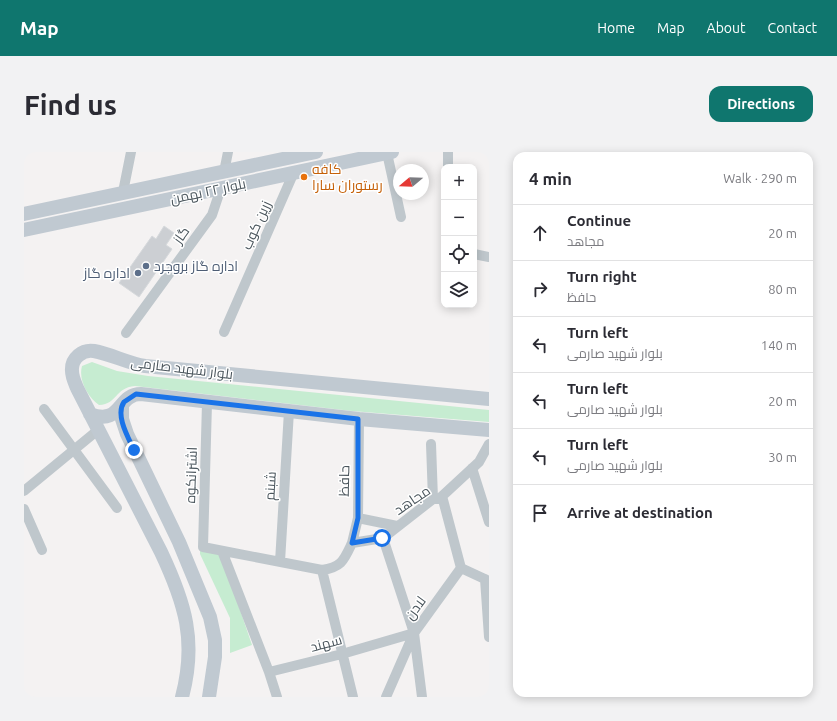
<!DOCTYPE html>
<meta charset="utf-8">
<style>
body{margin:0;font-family:Ubuntu,Cairo,sans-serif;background:#f2f2f3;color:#2b2b33}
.controls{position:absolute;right:12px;top:12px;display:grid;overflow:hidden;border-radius:8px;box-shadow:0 2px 10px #0003}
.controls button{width:36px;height:36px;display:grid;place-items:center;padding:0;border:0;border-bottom:1px solid #e1e1e2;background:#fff;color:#2b2b33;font:20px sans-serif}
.compass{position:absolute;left:369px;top:12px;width:36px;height:36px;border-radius:50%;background:#fff;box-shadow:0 2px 10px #0003;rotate:251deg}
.stop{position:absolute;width:12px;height:12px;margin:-9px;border:3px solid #1a73e8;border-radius:50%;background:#fff}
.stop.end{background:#1a73e8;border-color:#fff;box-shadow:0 1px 4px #0008}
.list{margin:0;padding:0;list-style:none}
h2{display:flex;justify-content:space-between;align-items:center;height:52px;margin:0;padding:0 16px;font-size:17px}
h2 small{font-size:13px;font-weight:400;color:#7c7c81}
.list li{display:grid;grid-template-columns:26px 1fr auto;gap:12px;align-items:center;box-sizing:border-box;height:56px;padding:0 16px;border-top:1px solid #e1e1e2}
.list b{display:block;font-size:15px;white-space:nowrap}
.list p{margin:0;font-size:13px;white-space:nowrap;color:#7c7c81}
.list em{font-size:13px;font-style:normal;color:#7c7c81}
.icon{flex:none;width:22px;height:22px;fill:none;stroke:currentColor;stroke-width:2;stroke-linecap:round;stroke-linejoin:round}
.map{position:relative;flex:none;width:465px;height:545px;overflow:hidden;border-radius:12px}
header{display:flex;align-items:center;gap:24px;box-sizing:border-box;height:56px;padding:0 20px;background:#0f766e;color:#fff}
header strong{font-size:19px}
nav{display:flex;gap:22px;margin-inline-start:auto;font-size:14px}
.intro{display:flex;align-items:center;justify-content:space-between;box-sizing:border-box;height:96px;padding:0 24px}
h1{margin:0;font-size:28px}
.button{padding:10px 18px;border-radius:12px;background:#0f766e;color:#fff;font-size:14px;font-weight:700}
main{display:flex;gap:24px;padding:0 24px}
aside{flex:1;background:#fff;border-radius:12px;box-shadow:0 2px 10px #0003}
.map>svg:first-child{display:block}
.green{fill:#c6ecd1}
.building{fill:#cccfd3;stroke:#d6d9dc}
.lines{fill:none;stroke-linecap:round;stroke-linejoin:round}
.street{stroke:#bfc7cc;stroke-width:10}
.secondary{stroke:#c0c9d1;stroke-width:14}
.route{stroke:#1a73e8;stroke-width:5}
.food-dot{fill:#e8710a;stroke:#fff;stroke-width:1.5}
.service-dot{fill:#5c6f8a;stroke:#fff;stroke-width:1.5}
.labels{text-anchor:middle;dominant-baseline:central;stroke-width:3;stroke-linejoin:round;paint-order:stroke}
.food-label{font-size:14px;fill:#c56008;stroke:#fff;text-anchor:start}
.street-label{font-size:14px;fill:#4b565d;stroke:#fff}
.service-label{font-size:14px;fill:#4e5e75;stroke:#fff;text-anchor:start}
</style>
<header>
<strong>Map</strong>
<nav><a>Home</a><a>Map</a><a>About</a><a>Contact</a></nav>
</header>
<div class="intro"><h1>Find us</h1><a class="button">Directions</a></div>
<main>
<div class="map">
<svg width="465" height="545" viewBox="0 0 465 545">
<rect width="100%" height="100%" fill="#f4f2f2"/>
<path class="green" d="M68,210L93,219L124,224L465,258V270L328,259L111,234C90,236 94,252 75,253C64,245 54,228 58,214Z
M176,397L197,402L228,493L206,501V466L176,402Z"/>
<path class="building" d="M140,74L150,81L142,93L148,97L115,145L95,131L128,84L132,87Z"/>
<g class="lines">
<path class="street" d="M363,1L377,65
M424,15V0
M200,20L204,0
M99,40L107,0
M450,102L465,105
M200,180L270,20
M102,181L188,63L197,36
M183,251L179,395L298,418C318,415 320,408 328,391L359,386L409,347H415L455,310L465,292
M20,257L93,356
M407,292L409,347
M448,316L465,370
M0,339L74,278
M418,344L437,416
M0,357L18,398
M334,366L373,374
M359,386L390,481L398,545
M328,391L334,366L335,267
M198,399L245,520
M256,410L265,259
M298,418L329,545
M461,427L465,485
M253,545L245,520L318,502L390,481
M362,545L390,481L437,416L465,429"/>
<path class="secondary" d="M0,62L292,0
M0,78L368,0
M98,253V267L103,282L155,390L186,465L191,488V505L185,545
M66,262C98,274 93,242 117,242L335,267L465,278
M158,545C173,489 161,451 137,400L53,236C51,231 48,225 48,219C47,206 59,197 70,199C87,202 103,211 121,214L465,247"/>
</g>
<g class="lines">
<path class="route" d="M110,298C104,285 91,263 100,250L112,242L334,267V366L328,391L358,386"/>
</g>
<circle class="food-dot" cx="280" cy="25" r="4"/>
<g class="service-dot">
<circle cx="122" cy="114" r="4"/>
<circle cx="114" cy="121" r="4"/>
</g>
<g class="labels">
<g class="food-label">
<text x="288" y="17">کافه<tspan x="288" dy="16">رستوران سارا</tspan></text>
</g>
<g class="street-label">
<text transform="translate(184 39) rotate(-12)">بلوار ۲۲ بهمن</text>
<text transform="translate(232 73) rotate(-66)">زرین کوب</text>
<text transform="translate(157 83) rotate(-54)">گاز</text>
<text transform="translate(158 216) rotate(7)">بلوار شهید صارمی</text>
<text transform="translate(167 323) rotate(-88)">اشترانکوه</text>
<text transform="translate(320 329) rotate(-89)">حافظ</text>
<text transform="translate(246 334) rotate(-87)">شبنم</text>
<text transform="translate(388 348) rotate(-34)">مجاهد</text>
<text transform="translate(391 456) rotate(-54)">لادن</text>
<text transform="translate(302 491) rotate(-15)">سهند</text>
</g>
<g class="service-label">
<text x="130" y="114">اداره گاز بروجرد</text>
<text x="106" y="121" text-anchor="end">اداره گاز</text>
</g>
</g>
</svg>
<div class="controls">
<button>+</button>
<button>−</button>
<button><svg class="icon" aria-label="locate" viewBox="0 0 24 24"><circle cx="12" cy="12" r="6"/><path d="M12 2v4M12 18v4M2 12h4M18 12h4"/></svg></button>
<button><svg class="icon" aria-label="layers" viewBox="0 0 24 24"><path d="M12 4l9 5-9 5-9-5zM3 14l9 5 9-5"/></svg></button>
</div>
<svg class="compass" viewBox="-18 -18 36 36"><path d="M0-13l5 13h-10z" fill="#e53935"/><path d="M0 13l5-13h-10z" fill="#7c7c81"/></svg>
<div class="stop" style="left:358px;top:386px"></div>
<div class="stop end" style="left:110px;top:298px"></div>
</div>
<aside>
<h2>4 min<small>Walk · 290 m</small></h2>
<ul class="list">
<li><svg class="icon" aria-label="ahead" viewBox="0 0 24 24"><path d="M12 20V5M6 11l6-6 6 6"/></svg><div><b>Continue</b><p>مجاهد</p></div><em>20 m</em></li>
<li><svg class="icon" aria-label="right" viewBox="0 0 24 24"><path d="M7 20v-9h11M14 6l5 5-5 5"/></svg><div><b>Turn right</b><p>حافظ</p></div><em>80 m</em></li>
<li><svg class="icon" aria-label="left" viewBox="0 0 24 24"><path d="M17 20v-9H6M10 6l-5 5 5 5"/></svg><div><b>Turn left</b><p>بلوار شهید صارمی</p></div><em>140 m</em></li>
<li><svg class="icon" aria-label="left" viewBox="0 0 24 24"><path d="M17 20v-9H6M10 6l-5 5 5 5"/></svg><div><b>Turn left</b><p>بلوار شهید صارمی</p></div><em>20 m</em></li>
<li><svg class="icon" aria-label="left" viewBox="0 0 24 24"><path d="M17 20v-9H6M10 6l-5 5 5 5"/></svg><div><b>Turn left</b><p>بلوار شهید صارمی</p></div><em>30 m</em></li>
<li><svg class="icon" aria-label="arrive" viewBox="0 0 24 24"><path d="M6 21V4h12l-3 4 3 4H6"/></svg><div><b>Arrive at destination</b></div></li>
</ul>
</aside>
</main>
